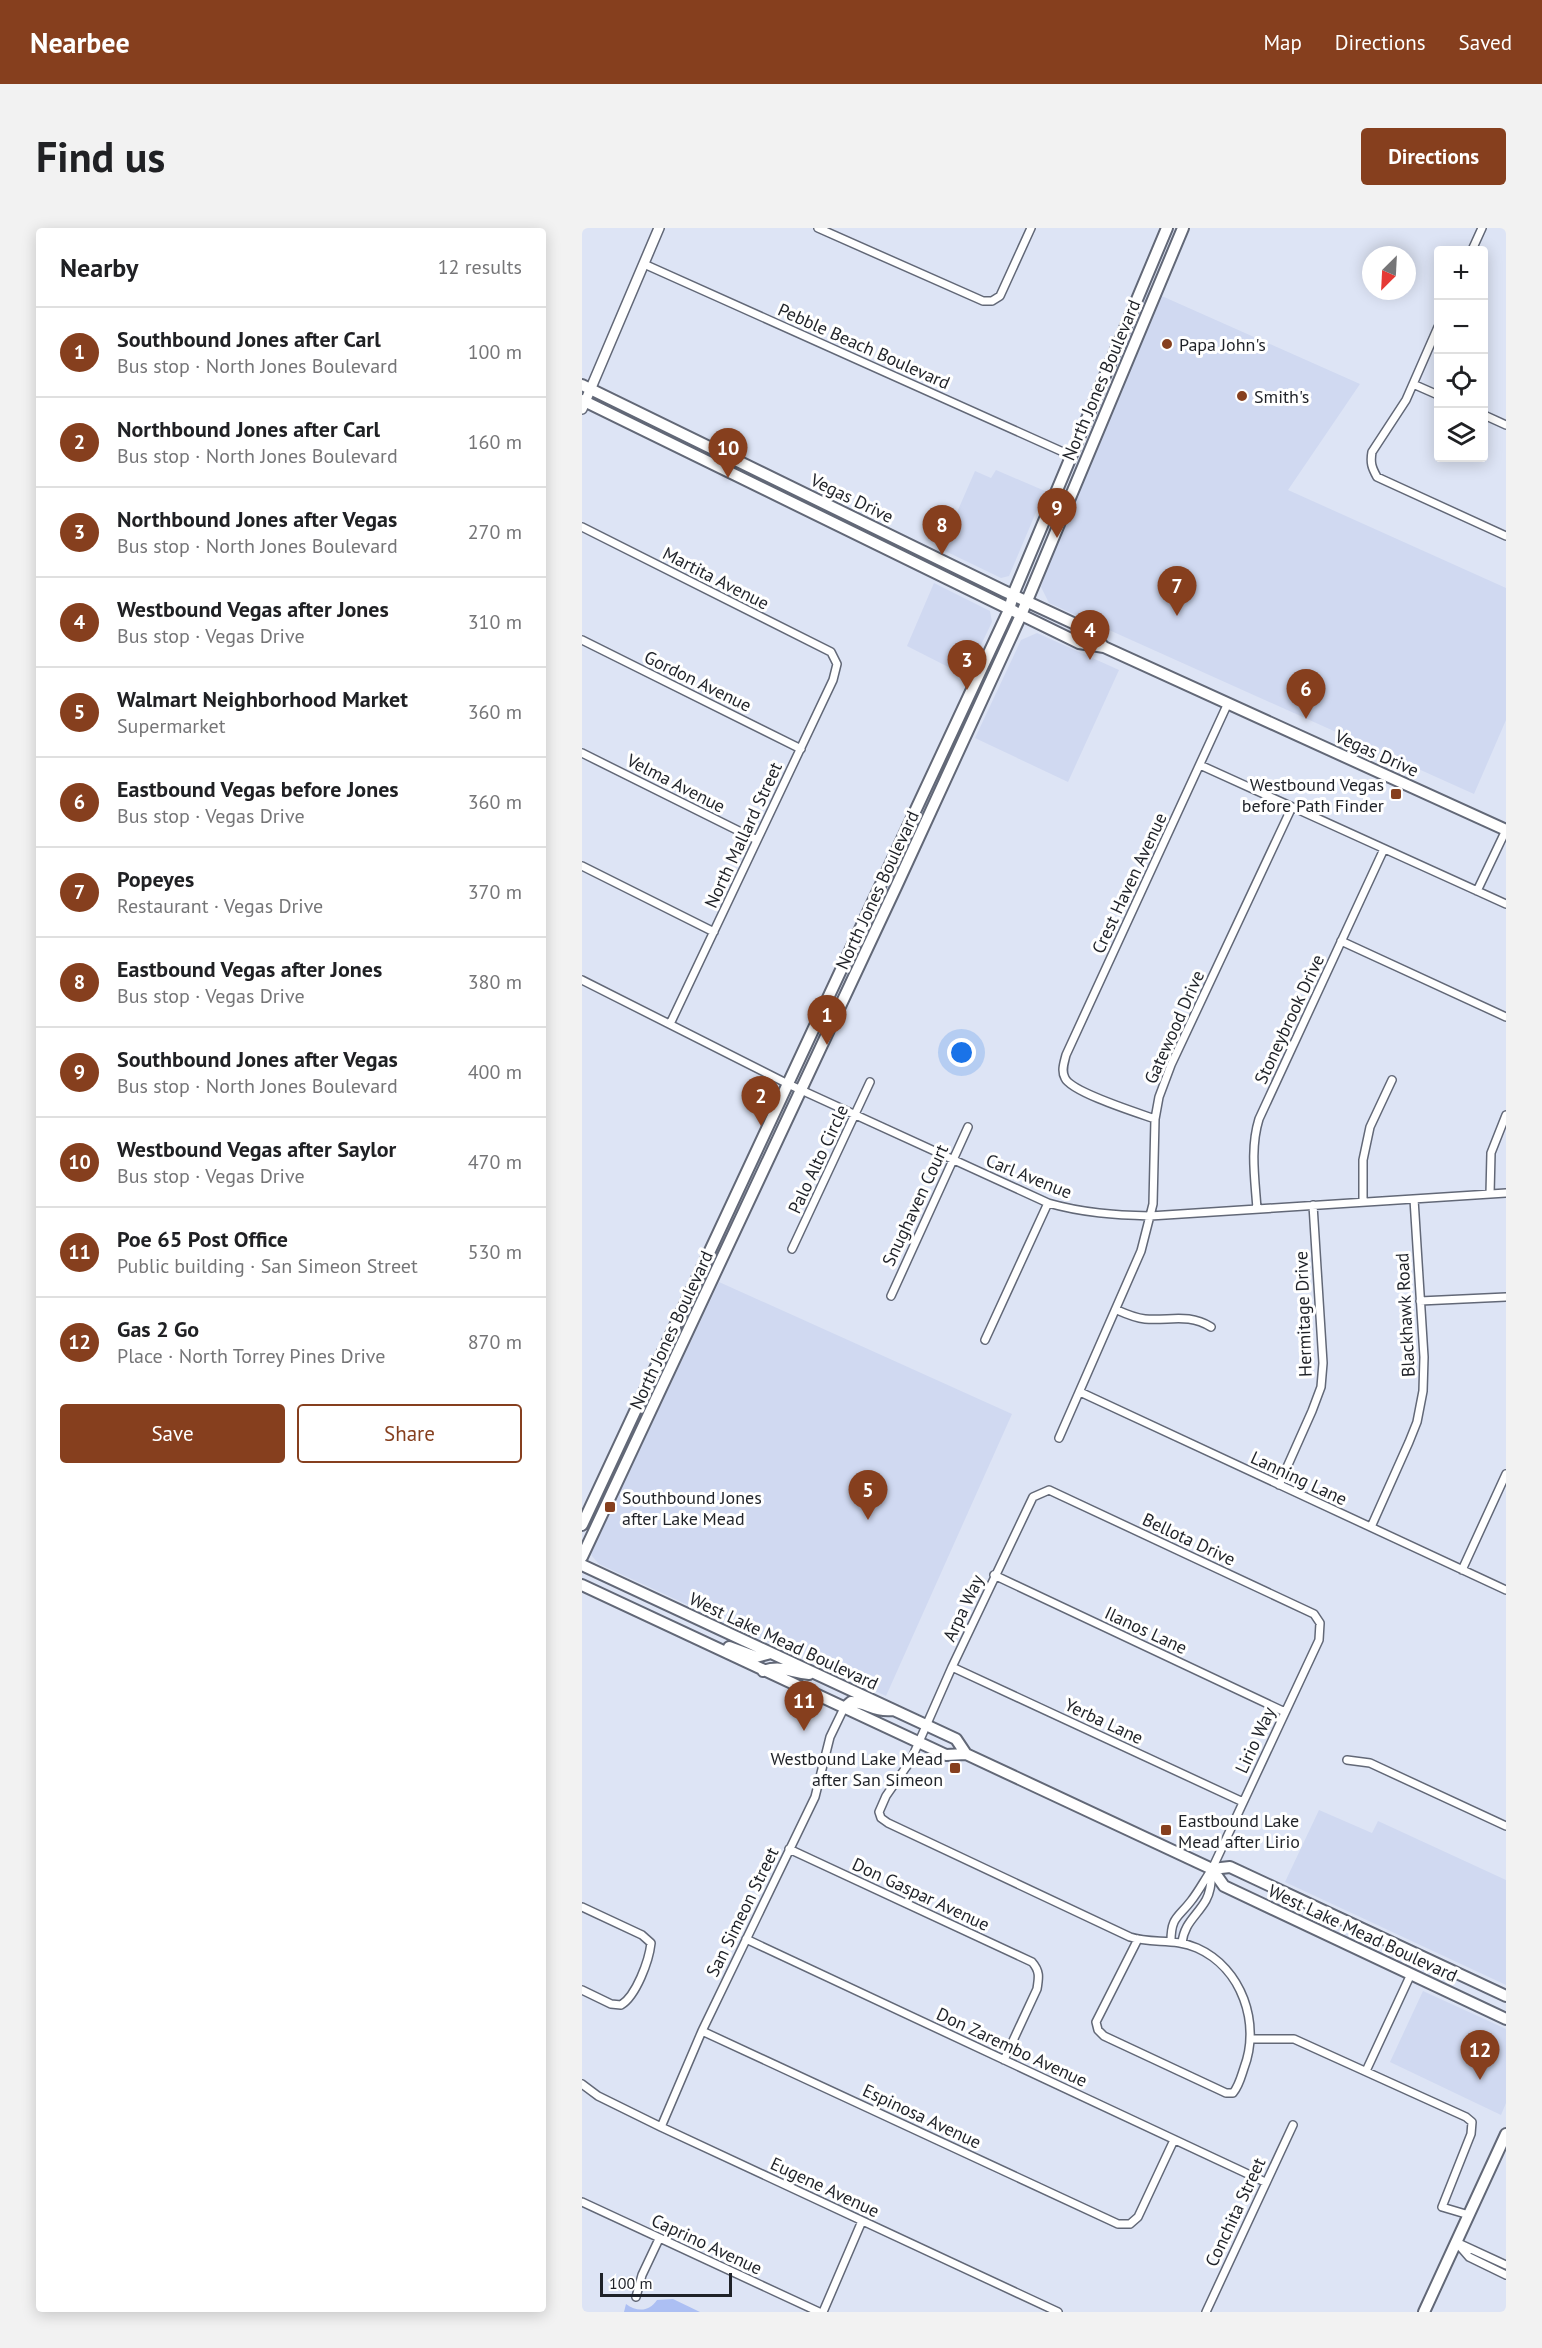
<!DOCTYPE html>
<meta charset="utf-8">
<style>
body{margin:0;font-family:"PT Sans",sans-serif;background:#f2f2f2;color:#202124}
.controls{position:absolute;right:18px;top:18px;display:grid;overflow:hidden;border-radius:6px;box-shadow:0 3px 15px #0003}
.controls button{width:54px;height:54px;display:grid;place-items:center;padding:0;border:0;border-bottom:2px solid #e0e0e0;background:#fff;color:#202124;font:30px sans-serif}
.compass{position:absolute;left:780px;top:18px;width:54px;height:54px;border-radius:50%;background:#fff;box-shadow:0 3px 15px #0003;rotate:204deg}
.scale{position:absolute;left:18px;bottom:15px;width:132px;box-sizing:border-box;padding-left:6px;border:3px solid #1f2228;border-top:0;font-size:16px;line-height:21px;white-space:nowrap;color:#1f2228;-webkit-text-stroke:4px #fff;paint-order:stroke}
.you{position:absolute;left:380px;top:825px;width:21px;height:21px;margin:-15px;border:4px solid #fff;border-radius:50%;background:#1a73e8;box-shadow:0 0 0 9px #1a73e833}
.badge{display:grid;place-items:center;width:39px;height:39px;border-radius:50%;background:#863f1e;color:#fff;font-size:20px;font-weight:700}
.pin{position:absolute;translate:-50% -50px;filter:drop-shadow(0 2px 3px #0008)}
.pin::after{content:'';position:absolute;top:32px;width:21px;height:18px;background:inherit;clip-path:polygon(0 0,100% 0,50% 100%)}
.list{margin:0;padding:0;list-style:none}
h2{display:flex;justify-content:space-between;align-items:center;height:78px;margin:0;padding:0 24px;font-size:26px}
h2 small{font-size:20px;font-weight:400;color:#757577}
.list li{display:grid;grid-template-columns:39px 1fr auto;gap:18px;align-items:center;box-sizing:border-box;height:90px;padding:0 24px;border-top:2px solid #e0e0e0}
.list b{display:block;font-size:22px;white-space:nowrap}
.list p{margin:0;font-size:20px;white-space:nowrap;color:#757577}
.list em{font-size:20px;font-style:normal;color:#757577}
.actions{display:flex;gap:12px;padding:18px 24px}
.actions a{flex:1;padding:14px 0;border:2px solid #863f1e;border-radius:6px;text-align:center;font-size:21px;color:#863f1e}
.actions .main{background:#863f1e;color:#fff}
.icon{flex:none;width:33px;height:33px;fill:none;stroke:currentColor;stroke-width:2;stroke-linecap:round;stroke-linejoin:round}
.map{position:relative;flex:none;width:924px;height:2084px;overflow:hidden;border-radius:6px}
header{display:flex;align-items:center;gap:36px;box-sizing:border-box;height:84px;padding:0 30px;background:#863f1e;color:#fff}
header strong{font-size:28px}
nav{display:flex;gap:33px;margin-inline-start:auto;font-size:21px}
.intro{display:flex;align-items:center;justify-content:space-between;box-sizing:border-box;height:144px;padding:0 36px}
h1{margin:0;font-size:42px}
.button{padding:15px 27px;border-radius:6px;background:#863f1e;color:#fff;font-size:21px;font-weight:700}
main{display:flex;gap:36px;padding:0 36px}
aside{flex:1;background:#fff;border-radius:6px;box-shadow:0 3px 15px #0003}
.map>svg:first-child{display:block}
.built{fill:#d0d9f1}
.green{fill:#acbff3}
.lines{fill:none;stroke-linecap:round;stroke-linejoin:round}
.minor-casing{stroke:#626877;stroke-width:10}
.tertiary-casing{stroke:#626877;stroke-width:12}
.secondary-casing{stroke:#626877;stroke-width:14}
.primary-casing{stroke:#626877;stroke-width:14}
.minor{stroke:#fff;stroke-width:7}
.tertiary{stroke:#fff;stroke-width:9}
.secondary{stroke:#fff;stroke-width:10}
.primary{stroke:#fff;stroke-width:10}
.poi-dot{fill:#863f1e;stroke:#fff;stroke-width:2}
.labels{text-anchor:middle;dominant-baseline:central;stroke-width:6;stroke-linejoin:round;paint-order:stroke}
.poi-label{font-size:18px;fill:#1f2228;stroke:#fff;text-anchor:start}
.street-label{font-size:18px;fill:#1f2228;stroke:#fff}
</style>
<header>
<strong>Nearbee</strong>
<nav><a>Map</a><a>Directions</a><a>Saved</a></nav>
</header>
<div class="intro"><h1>Find us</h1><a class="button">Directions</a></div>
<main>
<aside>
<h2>Nearby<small>12 results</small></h2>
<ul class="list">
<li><span class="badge">1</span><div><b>Southbound Jones after Carl</b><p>Bus stop · North Jones Boulevard</p></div><em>100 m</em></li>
<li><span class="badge">2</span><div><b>Northbound Jones after Carl</b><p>Bus stop · North Jones Boulevard</p></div><em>160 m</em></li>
<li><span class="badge">3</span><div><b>Northbound Jones after Vegas</b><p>Bus stop · North Jones Boulevard</p></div><em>270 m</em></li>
<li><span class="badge">4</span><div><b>Westbound Vegas after Jones</b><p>Bus stop · Vegas Drive</p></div><em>310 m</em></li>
<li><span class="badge">5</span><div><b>Walmart Neighborhood Market</b><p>Supermarket</p></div><em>360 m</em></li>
<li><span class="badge">6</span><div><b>Eastbound Vegas before Jones</b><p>Bus stop · Vegas Drive</p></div><em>360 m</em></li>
<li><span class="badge">7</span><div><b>Popeyes</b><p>Restaurant · Vegas Drive</p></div><em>370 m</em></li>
<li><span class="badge">8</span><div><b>Eastbound Vegas after Jones</b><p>Bus stop · Vegas Drive</p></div><em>380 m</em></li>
<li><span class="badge">9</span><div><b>Southbound Jones after Vegas</b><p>Bus stop · North Jones Boulevard</p></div><em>400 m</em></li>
<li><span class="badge">10</span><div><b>Westbound Vegas after Saylor</b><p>Bus stop · Vegas Drive</p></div><em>470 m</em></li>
<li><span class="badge">11</span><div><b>Poe 65 Post Office</b><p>Public building · San Simeon Street</p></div><em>530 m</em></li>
<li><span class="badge">12</span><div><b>Gas 2 Go</b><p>Place · North Torrey Pines Drive</p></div><em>870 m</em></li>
</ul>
<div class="actions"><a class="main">Save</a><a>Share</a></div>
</aside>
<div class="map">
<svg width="924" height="2084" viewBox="0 0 924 2084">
<rect width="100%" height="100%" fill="#dde4f5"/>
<path class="built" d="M564,61L778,156L706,262L924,360V492L892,566L467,375L459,359Z
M414,242L463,263L427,348L419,350L359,321L393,243L409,250Z
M352,355L408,383L410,394L384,448L325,418Z
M455,405L537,442L486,554L393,510L439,412Z
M137,1054L430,1186L304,1468L17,1336L10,1328L9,1325Z
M737,1582L790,1605L796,1593L924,1652V1757L703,1654Z
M841,1763L924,1801V1875L919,1887L808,1834Z"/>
<path class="green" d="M91,2071L118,2084H42L44,2076C55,2084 67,2084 75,2072Z"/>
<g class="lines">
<defs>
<path id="minor" d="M236,0L401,73H410L418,68L449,0
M890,22L900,0
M62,36L490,228
M856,99L824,172L790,224C788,235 790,240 795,249L924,308
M831,156L856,167
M902,187L924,197
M0,299L249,424L255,436L251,452L88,796
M0,412L219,521
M0,525L175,612
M618,537L924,676
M0,638L132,704
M895,663L924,602
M759,713L924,789
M0,752L206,856L466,975C501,985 533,987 568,988L924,965
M573,891C556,885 489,864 483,850C479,843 482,835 484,827L646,475
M908,966L909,925L924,887
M781,974V932L788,899L810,852
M675,981C673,951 668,920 677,891L802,621
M210,1021L288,854
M309,1068L386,899
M838,1073L924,1069
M535,1082C544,1086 553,1090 563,1091C588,1093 606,1085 629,1099
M403,1112L466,975
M498,1164L924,1362
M477,1210L559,1023L571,976L573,891L577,869L589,837L710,579
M697,1257L730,1183L739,1159L741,1135L731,977
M789,1299L827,1214L835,1194L841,1163L842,1129L832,971
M880,1342L924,1246
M412,1347L703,1484
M370,1439L661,1574
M765,1532L788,1535L924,1598
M207,1621L450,1734C458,1743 457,1749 455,1761L422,1832
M0,1679L60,1707L69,1715C67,1733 54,1768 39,1777L29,1776L0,1762
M164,1711L683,1954
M556,1711L514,1794L516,1802L522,1808L644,1865H651C657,1858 659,1849 662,1840C679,1796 660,1740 615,1720C593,1710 570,1716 548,1709L306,1595L299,1590L297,1584L304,1568L329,1532L370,1439L451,1269L467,1262L732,1386L738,1395L737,1412L630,1641C623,1651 617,1663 609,1673C596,1690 589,1689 589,1713
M600,1715C602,1695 615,1688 624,1672C629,1663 629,1654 630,1643
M120,1803L536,1996H548L556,1989L592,1912
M669,1811H712L884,1889L890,1894L889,1906L860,1979L887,1987
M784,1843L829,1746
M0,1856L16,1868L79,1899L476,2084
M79,1899L120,1803L233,1569L248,1509L262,1480
M0,1974L237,2084
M924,2037L874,2014L887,2029L924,2047
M54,2069L60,2047L77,2011
M241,2084L280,1993
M624,2084L711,1897"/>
<path id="tertiary" d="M0,181L77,0"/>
<path id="secondary" d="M0,157L422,363L504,401L522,419
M0,172L497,415L522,419L924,602
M842,2084L924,1906"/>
<path id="primary" d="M0,1297L427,382L431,367L585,0
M0,1329L314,659L439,387L601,0
M0,1337L374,1511L384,1526
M0,1357L364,1527L384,1526L630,1641L648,1639L924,1768
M147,1419L174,1429L189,1425
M181,1443C200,1437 208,1444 227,1446
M262,1480L269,1474C285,1474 291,1484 311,1482
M630,1641L642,1658L924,1791"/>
</defs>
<use href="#minor" class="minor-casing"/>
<use href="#tertiary" class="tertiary-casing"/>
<use href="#secondary" class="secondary-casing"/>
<use href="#primary" class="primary-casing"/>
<use href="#minor" class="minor"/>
<use href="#tertiary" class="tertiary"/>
<use href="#secondary" class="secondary"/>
<use href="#primary" class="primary"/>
</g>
<g class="poi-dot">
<circle cx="585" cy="116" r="6"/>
<circle cx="660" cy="168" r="6"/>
<rect x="808" y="560" width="12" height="12" rx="3"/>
<rect x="22" y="1273" width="12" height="12" rx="3"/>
<rect x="367" y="1534" width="12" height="12" rx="3"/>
<rect x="578" y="1596" width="12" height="12" rx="3"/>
</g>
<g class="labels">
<g class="poi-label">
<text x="597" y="116">Papa John's</text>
<text x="672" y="168">Smith's</text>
<text x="802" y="556" text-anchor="end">Westbound Vegas<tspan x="802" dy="21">before Path Finder</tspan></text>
<text x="40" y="1269">Southbound Jones<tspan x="40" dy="21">after Lake Mead</tspan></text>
<text x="361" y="1530" text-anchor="end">Westbound Lake Mead<tspan x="361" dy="21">after San Simeon</tspan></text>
<text x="596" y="1592">Eastbound Lake<tspan x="596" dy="21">Mead after Lirio</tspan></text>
</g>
<g class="street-label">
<text transform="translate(282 118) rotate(24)">Pebble Beach Boulevard</text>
<text transform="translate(519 152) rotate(-67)">North Jones Boulevard</text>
<text transform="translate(270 270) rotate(26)">Vegas Drive</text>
<text transform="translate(134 350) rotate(27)">Martita Avenue</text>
<text transform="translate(116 453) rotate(26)">Gordon Avenue</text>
<text transform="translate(795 525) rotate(24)">Vegas Drive</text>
<text transform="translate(94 555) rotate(27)">Velma Avenue</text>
<text transform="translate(161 607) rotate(-65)">North Mallard Street</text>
<text transform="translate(547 655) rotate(-65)">Crest Haven Avenue</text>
<text transform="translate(295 662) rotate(-65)">North Jones Boulevard</text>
<text transform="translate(707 791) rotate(-65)">Stoneybrook Drive</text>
<text transform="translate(592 799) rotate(-66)">Gatewood Drive</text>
<text transform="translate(236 931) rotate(-65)">Palo Alto Circle</text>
<text transform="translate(447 948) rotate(22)">Carl Avenue</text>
<text transform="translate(333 977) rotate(-65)">Snughaven Court</text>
<text transform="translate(721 1086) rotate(-92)">Hermitage Drive</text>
<text transform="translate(823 1087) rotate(-93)">Blackhawk Road</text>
<text transform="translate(89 1102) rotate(-65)">North Jones Boulevard</text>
<text transform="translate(717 1250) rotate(25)">Lanning Lane</text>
<text transform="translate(607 1311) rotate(25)">Bellota Drive</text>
<text transform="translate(381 1380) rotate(-65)">Arpa Way</text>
<text transform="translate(564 1402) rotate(25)">Ilanos Lane</text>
<text transform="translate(202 1413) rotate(25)">West Lake Mead Boulevard</text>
<text transform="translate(522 1493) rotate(25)">Yerba Lane</text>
<text transform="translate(673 1512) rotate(-65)">Lirio Way</text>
<text transform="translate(339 1666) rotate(25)">Don Gaspar Avenue</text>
<text transform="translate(160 1684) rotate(-64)">San Simeon Street</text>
<text transform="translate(781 1705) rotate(25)">West Lake Mead Boulevard</text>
<text transform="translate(430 1819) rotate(25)">Don Zarembo Avenue</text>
<text transform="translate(340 1888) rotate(25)">Espinosa Avenue</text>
<text transform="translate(243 1959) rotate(25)">Eugene Avenue</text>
<text transform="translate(653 1984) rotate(-65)">Conchita Street</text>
<text transform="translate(125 2016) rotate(25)">Caprino Avenue</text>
</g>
</g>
</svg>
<div class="controls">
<button>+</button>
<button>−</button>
<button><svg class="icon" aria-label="locate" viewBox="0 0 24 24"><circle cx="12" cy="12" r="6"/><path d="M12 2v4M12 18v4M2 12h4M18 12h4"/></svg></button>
<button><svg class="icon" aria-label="layers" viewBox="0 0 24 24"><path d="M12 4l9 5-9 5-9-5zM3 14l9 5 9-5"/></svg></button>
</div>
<svg class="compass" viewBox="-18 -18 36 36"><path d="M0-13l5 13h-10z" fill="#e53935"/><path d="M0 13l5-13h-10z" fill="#757577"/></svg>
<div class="scale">100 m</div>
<div class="you"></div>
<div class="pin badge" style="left:245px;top:817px">1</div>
<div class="pin badge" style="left:179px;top:898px">2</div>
<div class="pin badge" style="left:385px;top:462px">3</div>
<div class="pin badge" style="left:508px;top:432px">4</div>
<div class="pin badge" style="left:286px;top:1292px">5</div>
<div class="pin badge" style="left:724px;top:491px">6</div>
<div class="pin badge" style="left:595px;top:388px">7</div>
<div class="pin badge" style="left:360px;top:327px">8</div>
<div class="pin badge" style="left:475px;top:310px">9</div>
<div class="pin badge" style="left:146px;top:250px">10</div>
<div class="pin badge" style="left:222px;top:1503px">11</div>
<div class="pin badge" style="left:898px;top:1852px">12</div>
</div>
</main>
